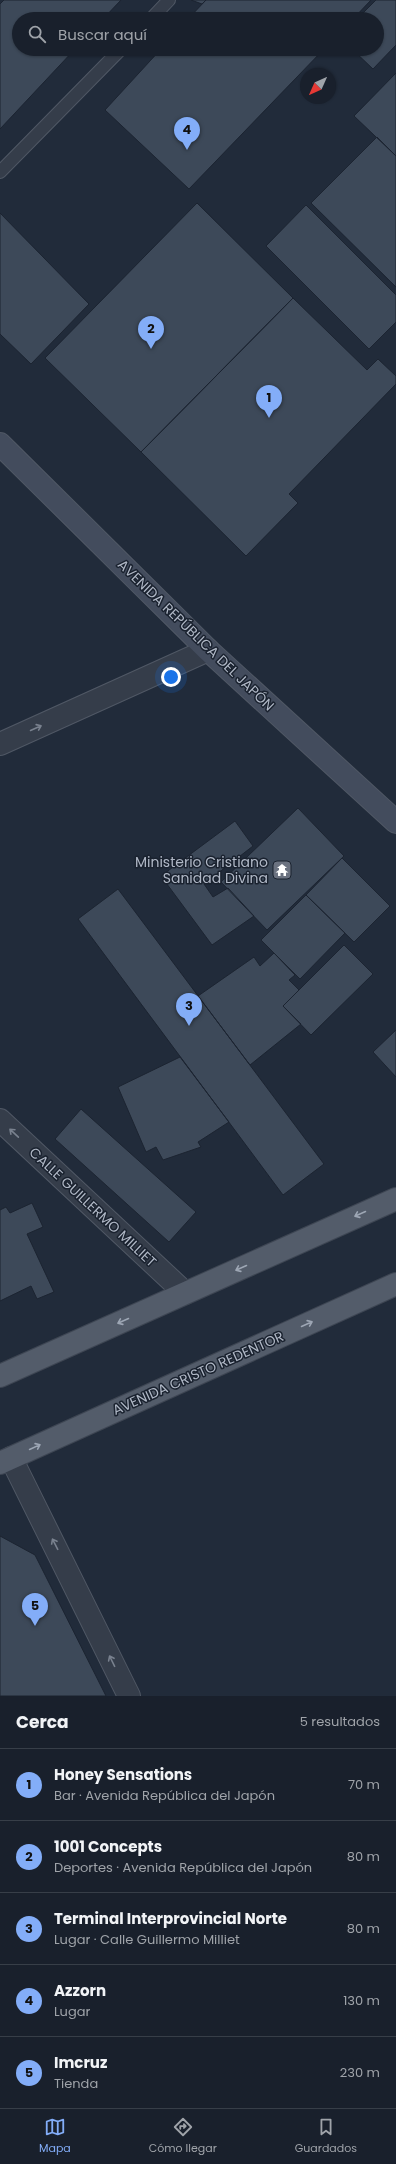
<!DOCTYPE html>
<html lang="es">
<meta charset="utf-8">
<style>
body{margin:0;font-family:Poppins,sans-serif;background:#222834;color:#f1f3f6}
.compass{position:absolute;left:300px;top:68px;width:36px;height:36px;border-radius:50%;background:#19202c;box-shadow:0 1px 3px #0004;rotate:225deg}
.you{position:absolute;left:171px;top:677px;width:14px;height:14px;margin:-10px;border:3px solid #fff;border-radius:50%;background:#1a73e8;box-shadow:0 0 0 6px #1a73e833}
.badge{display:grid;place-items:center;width:26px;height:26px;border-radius:50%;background:#83adf8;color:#111;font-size:13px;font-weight:700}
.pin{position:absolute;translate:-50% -33px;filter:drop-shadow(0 1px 2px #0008)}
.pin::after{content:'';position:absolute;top:21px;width:14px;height:12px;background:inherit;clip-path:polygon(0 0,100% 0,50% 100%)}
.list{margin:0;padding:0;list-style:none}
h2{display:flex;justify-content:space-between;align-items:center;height:52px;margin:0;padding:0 16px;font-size:17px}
h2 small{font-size:13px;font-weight:400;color:#9fa3a9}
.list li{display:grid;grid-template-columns:26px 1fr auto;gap:12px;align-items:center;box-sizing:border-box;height:72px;padding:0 16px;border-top:1px solid #373e48}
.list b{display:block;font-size:15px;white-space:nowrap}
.list p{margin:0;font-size:13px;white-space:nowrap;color:#9fa3a9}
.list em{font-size:13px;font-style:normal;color:#9fa3a9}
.icon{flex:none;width:22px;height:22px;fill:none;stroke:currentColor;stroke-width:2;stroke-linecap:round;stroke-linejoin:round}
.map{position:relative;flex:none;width:396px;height:1696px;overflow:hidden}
.search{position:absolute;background:#19202c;box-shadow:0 1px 3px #0004;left:12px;right:12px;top:12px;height:44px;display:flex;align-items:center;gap:10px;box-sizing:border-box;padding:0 14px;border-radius:22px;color:#9fa3a9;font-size:15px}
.sheet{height:412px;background:#19202c}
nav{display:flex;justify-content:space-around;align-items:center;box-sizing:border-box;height:56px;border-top:1px solid #373e48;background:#19202c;font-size:11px;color:#9fa3a9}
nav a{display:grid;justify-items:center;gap:2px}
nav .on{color:#83adf8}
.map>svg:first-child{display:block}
.building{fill:#3d4959;stroke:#1c2431}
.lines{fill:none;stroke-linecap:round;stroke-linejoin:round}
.lane-casing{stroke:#505865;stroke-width:14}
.street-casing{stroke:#505865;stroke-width:24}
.secondary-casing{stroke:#505865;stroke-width:24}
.primary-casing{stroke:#3e4653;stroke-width:24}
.lane{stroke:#353d4a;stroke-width:12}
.street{stroke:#353d4a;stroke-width:22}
.secondary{stroke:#434c5d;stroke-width:22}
.primary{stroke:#535c6a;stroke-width:22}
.oneway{stroke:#79818e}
.oneway2{stroke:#9da6b4}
.labels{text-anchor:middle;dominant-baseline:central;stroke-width:3;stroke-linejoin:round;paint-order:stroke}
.street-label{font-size:14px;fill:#b0b8c6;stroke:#1a222f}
.poi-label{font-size:14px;fill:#b0b8c6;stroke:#1a222f;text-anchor:end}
</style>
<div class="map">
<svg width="396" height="1696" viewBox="0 0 396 1696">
<rect width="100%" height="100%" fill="#212b3a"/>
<path class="building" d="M4,0H121L103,19H19V49H75L0,129V4Z
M191,0H206L202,4Z
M206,0H371L353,19H188Z
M376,0H396V45L373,69L352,49H377V19H357Z
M161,49H324L189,189L105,110Z
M396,73V156L354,116Z
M377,137L396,156V287L311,203Z
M197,203L293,298L141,452L45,358Z
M306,205L396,295V322L369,349L266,246Z
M0,213L89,304L31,364L0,334Z
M293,298L367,370L378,359L396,376V384L289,494L298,503L246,556L141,452Z
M298,808L344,856L267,930L221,882Z
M235,821L253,846L204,884L213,897L228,888L254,916L212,945L161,876Z
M342,858L390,906L354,942L306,895Z
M118,889L324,1164L283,1195L78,919Z
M306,895L345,933L300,979L261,940Z
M344,945L373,974L311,1035L283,1006Z
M274,953L295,975L289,980L299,990L283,1006L301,1024L250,1065L198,996L254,957L260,966Z
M396,1030V1077L373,1052Z
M180,1057L229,1122L198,1142L201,1147L163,1160L156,1147L146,1152L118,1087Z
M81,1109L196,1212L169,1242L55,1139Z
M32,1203L43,1227L27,1234L54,1292L37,1299L31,1286L0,1301V1210L6,1207L10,1213Z
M0,1536L35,1555L106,1696H0Z"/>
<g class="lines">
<defs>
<path id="lane" d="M151,19L169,0
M0,172L121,49"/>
<path id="street" d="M0,744L208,650
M0,1120L185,1293
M11,1458L129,1696"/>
<path id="secondary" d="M0,444L208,650L396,822"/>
<path id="primary" d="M0,1376L396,1199
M0,1463L396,1284"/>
</defs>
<use href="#lane" class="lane-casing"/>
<use href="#street" class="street-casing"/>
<use href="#secondary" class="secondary-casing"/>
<use href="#primary" class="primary-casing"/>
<use href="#lane" class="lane"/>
<use href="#street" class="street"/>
<use href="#secondary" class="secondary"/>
<use href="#primary" class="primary"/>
</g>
<defs><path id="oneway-shaft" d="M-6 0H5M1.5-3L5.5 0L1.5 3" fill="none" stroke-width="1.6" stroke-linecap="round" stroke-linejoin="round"/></defs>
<g class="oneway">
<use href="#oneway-shaft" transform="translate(36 728) rotate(-24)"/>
<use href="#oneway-shaft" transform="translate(14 1133) rotate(-137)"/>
<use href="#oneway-shaft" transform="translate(55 1544) rotate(-117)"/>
<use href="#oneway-shaft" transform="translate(112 1661) rotate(-116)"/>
</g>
<g class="oneway2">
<use href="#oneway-shaft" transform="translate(360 1214) rotate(156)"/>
<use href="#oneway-shaft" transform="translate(241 1268) rotate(156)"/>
<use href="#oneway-shaft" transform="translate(123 1321) rotate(156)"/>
<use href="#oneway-shaft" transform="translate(307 1324) rotate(-24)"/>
<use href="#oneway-shaft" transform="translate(35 1447) rotate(-25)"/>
</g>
<defs>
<symbol id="temple-square" viewBox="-11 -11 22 22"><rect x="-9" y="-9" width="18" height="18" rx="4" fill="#6b7280" stroke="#1a222f"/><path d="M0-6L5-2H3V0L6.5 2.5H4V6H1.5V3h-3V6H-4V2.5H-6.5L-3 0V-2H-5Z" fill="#fff"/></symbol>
</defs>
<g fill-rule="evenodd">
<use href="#temple-square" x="271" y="859" width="22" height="22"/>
</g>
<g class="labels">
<g class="street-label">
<text transform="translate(196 635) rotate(44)">AVENIDA REPÚBLICA DEL JAPÓN</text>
<text transform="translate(93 1207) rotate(43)">CALLE GUILLERMO MILLIET</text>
<text transform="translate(198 1373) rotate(-24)">AVENIDA CRISTO REDENTOR</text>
</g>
<g class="poi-label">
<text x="268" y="862">Ministerio Cristiano<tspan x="268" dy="16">Sanidad Divina</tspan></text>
</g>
</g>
</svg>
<svg class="compass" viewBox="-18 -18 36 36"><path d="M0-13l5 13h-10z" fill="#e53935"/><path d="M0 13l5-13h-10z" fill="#9fa3a9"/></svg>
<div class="you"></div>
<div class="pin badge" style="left:269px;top:418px">1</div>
<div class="pin badge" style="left:151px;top:349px">2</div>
<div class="pin badge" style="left:189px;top:1026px">3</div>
<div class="pin badge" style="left:187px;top:150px">4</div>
<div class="pin badge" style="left:35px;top:1626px">5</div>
<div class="search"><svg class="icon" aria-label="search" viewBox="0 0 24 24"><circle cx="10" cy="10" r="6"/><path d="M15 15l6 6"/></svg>Buscar aquí</div>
</div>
<section class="sheet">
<h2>Cerca<small>5 resultados</small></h2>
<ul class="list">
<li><span class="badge">1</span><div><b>Honey Sensations</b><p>Bar · Avenida República del Japón</p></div><em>70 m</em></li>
<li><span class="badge">2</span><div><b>1001 Concepts</b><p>Deportes · Avenida República del Japón</p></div><em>80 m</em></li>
<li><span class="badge">3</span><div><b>Terminal Interprovincial Norte</b><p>Lugar · Calle Guillermo Milliet</p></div><em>80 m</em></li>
<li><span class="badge">4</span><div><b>Azzorn</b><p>Lugar</p></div><em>130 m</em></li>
<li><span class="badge">5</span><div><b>Imcruz</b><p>Tienda</p></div><em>230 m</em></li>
</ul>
</section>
<nav>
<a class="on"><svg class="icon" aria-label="map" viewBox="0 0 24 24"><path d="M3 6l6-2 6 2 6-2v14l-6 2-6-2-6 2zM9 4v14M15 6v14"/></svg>Mapa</a>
<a><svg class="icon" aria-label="directions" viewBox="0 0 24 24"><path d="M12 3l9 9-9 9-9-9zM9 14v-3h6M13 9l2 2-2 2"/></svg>Cómo llegar</a>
<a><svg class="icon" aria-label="saved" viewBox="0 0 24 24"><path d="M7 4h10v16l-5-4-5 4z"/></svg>Guardados</a>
</nav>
